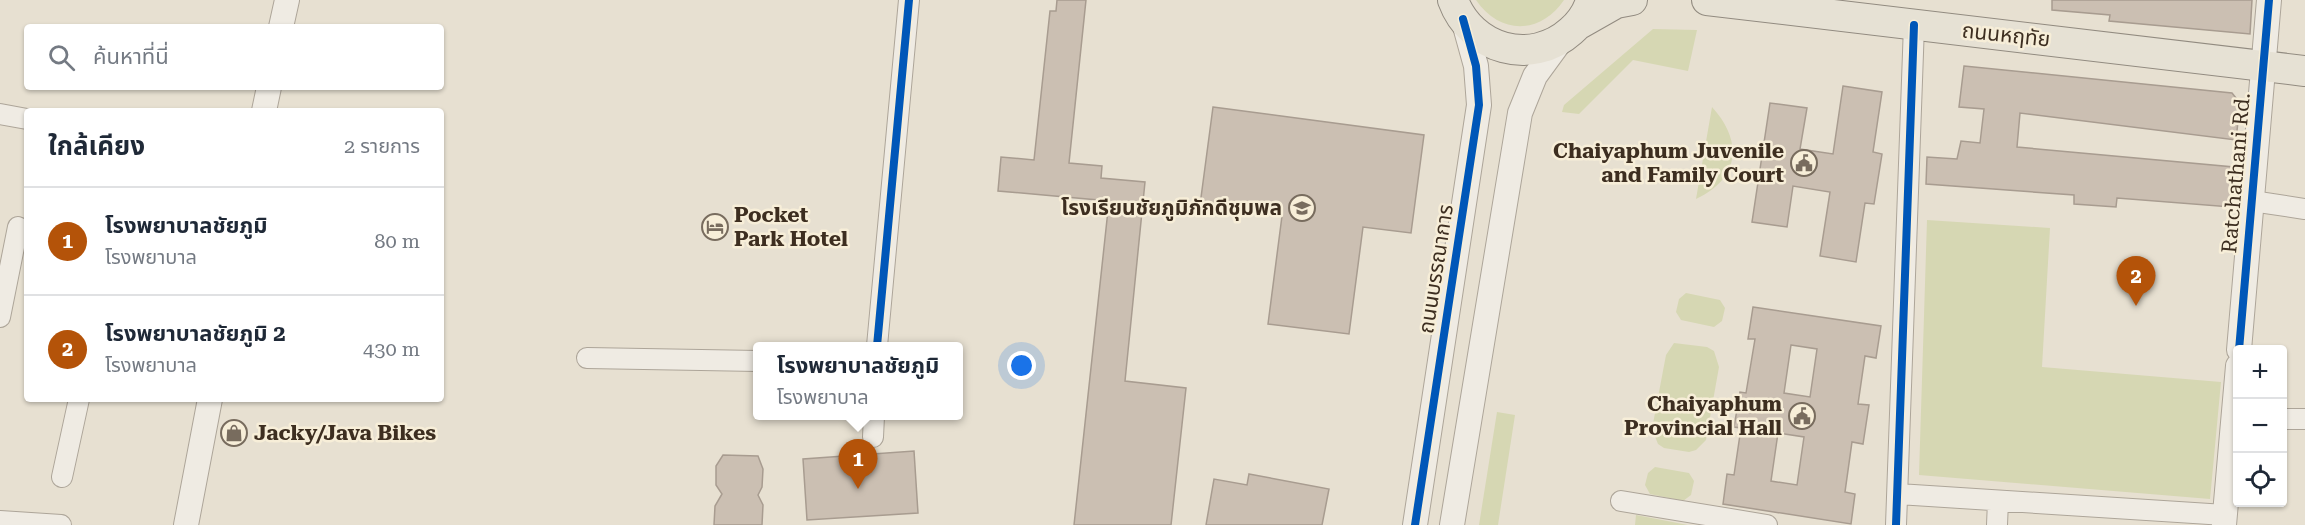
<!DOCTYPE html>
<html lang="th">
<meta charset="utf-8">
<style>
body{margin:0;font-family:"Roboto Serif","Noto Sans Thai",serif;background:#f2f2f3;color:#1f2937}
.controls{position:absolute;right:18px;bottom:18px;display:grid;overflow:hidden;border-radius:6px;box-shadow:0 2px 4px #0004}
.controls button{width:54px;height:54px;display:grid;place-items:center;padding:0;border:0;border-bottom:2px solid #e0e1e3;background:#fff;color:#1f2937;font:30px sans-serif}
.you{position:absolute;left:1022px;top:366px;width:21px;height:21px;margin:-15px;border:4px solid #fff;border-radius:50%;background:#1a73e8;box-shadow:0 0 0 9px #1a73e833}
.badge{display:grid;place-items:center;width:39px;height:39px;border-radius:50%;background:#b45309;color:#fff;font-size:20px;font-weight:700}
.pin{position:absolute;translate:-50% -50px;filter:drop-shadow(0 2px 3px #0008)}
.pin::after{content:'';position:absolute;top:32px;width:21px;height:18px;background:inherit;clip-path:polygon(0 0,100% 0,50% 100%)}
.popup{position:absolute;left:753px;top:342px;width:210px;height:78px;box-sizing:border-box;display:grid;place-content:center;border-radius:6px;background:#fff;filter:drop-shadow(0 2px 4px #0005);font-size:20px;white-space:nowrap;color:#747a83}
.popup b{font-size:22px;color:#1f2937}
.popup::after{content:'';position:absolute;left:50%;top:100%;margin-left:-12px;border:12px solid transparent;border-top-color:#fff}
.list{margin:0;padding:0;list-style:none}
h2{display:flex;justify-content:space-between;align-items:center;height:78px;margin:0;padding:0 24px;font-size:26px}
h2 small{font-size:20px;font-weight:400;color:#747a83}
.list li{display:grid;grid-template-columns:39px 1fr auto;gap:18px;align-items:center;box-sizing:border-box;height:108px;padding:0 24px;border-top:2px solid #e0e1e3}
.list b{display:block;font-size:22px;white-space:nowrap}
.list p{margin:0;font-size:20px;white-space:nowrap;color:#747a83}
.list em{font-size:20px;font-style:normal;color:#747a83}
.icon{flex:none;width:33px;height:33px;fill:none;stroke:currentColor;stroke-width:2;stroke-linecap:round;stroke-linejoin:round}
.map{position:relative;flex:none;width:2305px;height:525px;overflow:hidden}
.search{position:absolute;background:#fff;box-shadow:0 2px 4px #0004;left:24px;top:24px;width:420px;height:66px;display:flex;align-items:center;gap:15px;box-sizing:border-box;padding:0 21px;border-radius:6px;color:#747a83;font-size:22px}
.panel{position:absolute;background:#fff;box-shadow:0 2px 4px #0004;left:24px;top:108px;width:420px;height:294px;border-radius:6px}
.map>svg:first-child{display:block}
.green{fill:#d6d7b3}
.building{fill:#cbbfb2;stroke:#a89c90;stroke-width:1.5;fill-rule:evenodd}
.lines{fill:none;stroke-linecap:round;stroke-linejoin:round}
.minor-casing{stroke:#ada599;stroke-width:22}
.tertiary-casing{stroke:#ada599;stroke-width:26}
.primary-casing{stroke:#928b80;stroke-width:32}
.minor{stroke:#efebe3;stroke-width:20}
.tertiary{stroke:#efebe3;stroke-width:24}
.primary{stroke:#e6e1d4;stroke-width:30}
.cycleway-casing{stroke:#f7eed8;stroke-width:11}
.cycleway{stroke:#0057b8;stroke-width:8}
.labels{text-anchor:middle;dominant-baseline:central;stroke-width:5;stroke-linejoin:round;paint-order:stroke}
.street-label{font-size:21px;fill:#3d2e20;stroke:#f7eed8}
.poi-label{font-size:21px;font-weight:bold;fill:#3d2e20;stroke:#f7eed8;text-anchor:end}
</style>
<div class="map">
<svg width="2305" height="525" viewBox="0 0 2305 525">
<rect width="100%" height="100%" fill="#e7e0d1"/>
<path class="green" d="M1476,0H1564C1540,35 1500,35 1476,0Z
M1653,29L1697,30L1688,71L1633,60L1579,114L1562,112L1564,105Z
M1712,107C1744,142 1739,179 1696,199Z
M1927,220L2050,228L2042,367L2221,382L2210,499L1919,475Z
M1686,293L1720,300L1725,308L1722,321L1714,327L1681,320L1676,312L1679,299Z
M1674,343L1707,347L1714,351L1719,367L1706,440L1696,450L1689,452L1664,448L1658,444L1652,429L1666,355Z
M1497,412L1515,415L1498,525H1479Z
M1655,467L1689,473L1694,481L1691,495L1683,501L1650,494L1645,485L1648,473Z
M1636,515L1688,525H1635Z"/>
<path class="building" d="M1057,0H1086L1069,163L1102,166L1101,178L1145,182L1125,381L1186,388L1171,525H1074L1109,201L998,191L1001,157L1034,160L1050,11H1056Z
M2052,0H2252L2250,34L2109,21L2110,15L2052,10Z
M1964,66L2232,93L2240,103L2236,140L2020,113L2017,147L2234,167L2231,207L2117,198L2116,207L2074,204V195L1926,184L1927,157L1957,159L1961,141L1980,143L1984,109L1959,107Z
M1843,86L1882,92L1873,152L1882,154L1874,204L1865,203L1856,262L1820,256L1830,192L1793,186L1787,227L1752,222L1770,103L1807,108L1800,149L1833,154Z
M1213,107L1424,135L1411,233L1363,227L1349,334L1268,324L1282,216L1200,205Z
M1753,307L1881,326L1876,358L1865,356L1858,404L1869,405L1863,444L1852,442L1845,492L1855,494L1851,524L1723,504L1727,474L1734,475L1741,428L1734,427L1740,392L1746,393L1755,339H1748ZM1791,345L1817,349L1810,397L1784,393ZM1778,433L1804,437L1797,485L1771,481Z
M914,451L918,513L807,520L803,459Z
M723,455L758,456L763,469L762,487L758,495L763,505L762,525H714L715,506L722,494L716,485V466Z
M1249,474L1329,489L1322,525H1206L1214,479L1247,485Z"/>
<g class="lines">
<defs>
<path id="minor" d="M0,114L27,119
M2252,201L2305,209
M0,317L18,227
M877,346L909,0
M587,358L758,361
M2282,419H2305
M873,437L874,416
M62,477L79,399
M1898,494L2225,515
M1621,501L1767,525
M0,521L61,525
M1896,525L1914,25
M1997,525L1998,501"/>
<path id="tertiary" d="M281,27L287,0
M264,111L269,87
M2239,350L2269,0
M186,525L210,399
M1415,525L1479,105L1476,66L1463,19
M1452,525L1520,113L1535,76L1562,39
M2224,525L2238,366"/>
<path id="primary" d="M1453,0C1471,49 1531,67 1571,31C1580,23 1588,12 1591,0
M1707,0L2305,71
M1579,24L1616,3L1632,0"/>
</defs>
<use href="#minor" class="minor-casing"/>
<use href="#tertiary" class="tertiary-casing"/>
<use href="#primary" class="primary-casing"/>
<use href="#minor" class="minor"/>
<use href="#tertiary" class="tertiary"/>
<use href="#primary" class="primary"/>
<defs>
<path id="cycleway" d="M877,346L909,0
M2239,350L2269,0
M1415,525L1479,105L1476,66L1463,19
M1896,525L1914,25"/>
</defs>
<use href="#cycleway" class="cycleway-casing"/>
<use href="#cycleway" class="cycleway"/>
</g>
<defs>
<symbol id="civic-ring" viewBox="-11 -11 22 22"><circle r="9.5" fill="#f7eed8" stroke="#786c5e" stroke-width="1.5"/><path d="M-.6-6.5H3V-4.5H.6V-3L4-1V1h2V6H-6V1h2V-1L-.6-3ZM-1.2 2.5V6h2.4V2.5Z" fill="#786c5e"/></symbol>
<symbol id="school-ring" viewBox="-11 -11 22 22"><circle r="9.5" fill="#f7eed8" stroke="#786c5e" stroke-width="1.5"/><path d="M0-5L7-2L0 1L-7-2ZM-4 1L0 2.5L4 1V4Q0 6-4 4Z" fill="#786c5e"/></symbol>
<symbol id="hotel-ring" viewBox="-11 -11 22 22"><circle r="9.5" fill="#f7eed8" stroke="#786c5e" stroke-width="1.5"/><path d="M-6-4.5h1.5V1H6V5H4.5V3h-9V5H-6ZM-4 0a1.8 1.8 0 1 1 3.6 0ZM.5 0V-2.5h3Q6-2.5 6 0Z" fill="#786c5e"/></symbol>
<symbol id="shop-ring" viewBox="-11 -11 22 22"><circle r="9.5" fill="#f7eed8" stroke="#786c5e" stroke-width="1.5"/><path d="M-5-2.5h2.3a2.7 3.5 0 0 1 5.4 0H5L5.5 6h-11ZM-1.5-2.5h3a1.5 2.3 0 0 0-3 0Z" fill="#786c5e"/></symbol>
</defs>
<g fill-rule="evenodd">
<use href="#civic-ring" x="1789" y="148" width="30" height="30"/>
<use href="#school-ring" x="1287" y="193" width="30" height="30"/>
<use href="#hotel-ring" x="700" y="212" width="30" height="30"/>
<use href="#civic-ring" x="1787" y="401" width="30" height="30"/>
<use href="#shop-ring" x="219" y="418" width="30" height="30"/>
</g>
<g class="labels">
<g class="street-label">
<text transform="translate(2006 35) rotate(6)">ถนนหฤทัย</text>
<text transform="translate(2236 173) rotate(-85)">Ratchathani Rd.</text>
<text transform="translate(1436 269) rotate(-81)">ถนนบรรณาการ</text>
</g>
<g class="poi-label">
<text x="1784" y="151">Chaiyaphum Juvenile<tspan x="1784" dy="24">and Family Court</tspan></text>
<text x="1282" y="208">โรงเรียนชัยภูมิภักดีชุมพล</text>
<text x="734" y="215" text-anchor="start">Pocket<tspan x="734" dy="24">Park Hotel</tspan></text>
<text x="1782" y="404">Chaiyaphum<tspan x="1782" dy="24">Provincial Hall</tspan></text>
<text x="254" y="433" text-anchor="start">Jacky/Java Bikes</text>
</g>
</g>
</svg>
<div class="controls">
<button>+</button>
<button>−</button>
<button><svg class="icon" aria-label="locate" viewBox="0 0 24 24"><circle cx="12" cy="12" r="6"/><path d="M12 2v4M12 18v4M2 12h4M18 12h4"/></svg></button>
</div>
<div class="you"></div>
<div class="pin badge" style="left:858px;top:489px">1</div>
<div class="popup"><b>โรงพยาบาลชัยภูมิ</b>โรงพยาบาล</div>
<div class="pin badge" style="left:2136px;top:306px">2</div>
<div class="search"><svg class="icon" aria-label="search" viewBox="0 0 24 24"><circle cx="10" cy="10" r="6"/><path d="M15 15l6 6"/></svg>ค้นหาที่นี่</div>
<section class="panel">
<h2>ใกล้เคียง<small>2 รายการ</small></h2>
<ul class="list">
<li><span class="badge">1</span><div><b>โรงพยาบาลชัยภูมิ</b><p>โรงพยาบาล</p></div><em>80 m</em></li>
<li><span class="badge">2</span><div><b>โรงพยาบาลชัยภูมิ 2</b><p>โรงพยาบาล</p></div><em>430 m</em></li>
</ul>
</section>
</div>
